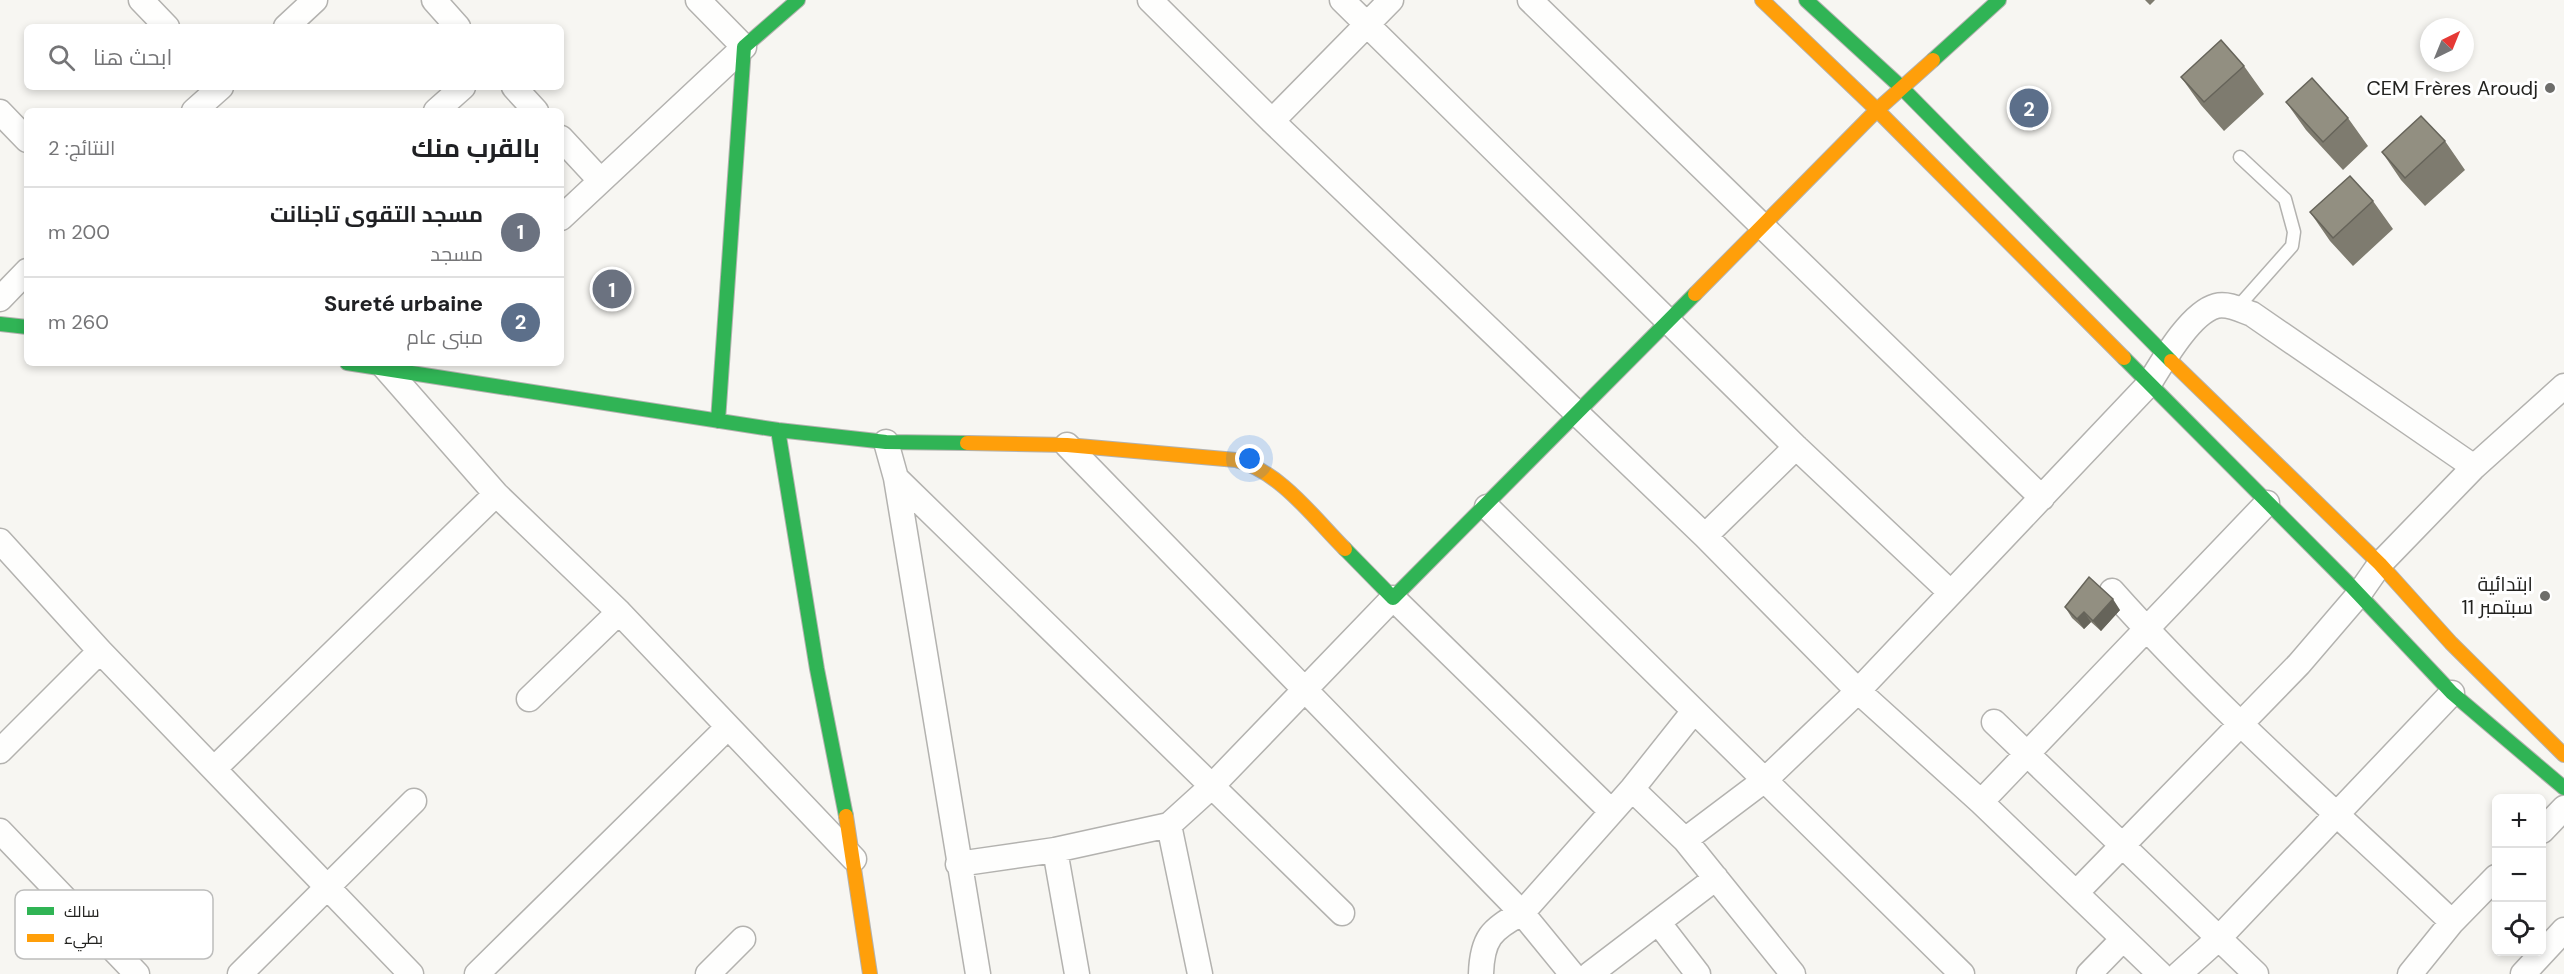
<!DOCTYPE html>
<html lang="ar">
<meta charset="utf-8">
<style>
body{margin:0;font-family:"DM Sans",Cairo,sans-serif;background:#f6f6f6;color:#202124;direction:rtl}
.controls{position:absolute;right:18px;bottom:18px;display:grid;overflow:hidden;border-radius:9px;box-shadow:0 3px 9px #0003}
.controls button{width:54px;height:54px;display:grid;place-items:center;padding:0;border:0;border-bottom:2px solid #e0e0e0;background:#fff;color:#202124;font:30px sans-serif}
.compass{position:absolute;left:2420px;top:18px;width:54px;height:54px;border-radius:50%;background:#fff;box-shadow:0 3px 9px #0003;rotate:43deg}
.you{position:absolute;left:1250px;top:459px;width:21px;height:21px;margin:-15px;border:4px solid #fff;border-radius:50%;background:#1a73e8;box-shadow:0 0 0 9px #1a73e833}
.badge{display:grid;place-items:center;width:39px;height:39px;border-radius:50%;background:#b45309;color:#fff;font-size:20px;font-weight:700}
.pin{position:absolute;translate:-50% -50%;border:3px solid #fff;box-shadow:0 2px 6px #0006}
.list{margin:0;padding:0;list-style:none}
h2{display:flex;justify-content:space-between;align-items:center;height:78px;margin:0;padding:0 24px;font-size:26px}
h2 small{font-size:20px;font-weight:400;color:#757577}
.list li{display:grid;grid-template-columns:39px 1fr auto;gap:18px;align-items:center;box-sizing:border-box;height:90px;padding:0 24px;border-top:2px solid #e0e0e0}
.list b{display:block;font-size:22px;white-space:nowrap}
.list p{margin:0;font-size:20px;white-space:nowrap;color:#757577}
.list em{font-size:20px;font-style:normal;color:#757577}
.icon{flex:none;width:33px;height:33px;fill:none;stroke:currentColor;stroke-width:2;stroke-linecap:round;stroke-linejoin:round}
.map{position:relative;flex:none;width:2564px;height:974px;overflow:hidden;direction:ltr}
.search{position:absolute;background:#fff;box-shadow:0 3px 9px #0003;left:24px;top:24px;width:540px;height:66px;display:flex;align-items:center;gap:15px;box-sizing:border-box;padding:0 21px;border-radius:9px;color:#757577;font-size:22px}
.panel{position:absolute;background:#fff;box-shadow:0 3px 9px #0003;left:24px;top:108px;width:540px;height:258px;border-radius:9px;direction:rtl}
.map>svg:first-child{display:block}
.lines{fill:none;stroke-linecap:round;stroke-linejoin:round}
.lane-casing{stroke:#b3b2af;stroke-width:15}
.street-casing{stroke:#b3b2af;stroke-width:27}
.fast-casing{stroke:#b3b2af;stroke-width:16}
.slow-casing{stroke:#b3b2af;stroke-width:16}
.lane{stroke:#fefefd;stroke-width:12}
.street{stroke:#fefefd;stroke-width:24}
.fast{stroke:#30b455;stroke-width:14}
.slow{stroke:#ff9f0a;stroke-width:14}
.wall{fill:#7e7b6f}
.shaded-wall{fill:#66645a}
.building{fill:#928f81;stroke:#66645a;stroke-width:1.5}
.poi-dot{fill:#6d6d6a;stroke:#fff;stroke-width:2}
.labels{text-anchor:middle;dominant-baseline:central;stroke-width:6;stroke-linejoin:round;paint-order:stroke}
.poi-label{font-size:20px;fill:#232320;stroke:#fff;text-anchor:end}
.key{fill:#fff;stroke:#bdbdbc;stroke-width:1.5}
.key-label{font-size:16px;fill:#232320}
</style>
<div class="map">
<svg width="2564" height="974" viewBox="0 0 2564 974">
<rect width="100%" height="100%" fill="#f7f6f2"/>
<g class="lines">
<defs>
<path id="lane" d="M2237,308L2292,246L2294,232L2285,199L2240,157"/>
<path id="street" d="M141,0L167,27
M434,0L458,27
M1150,0L1272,121L1705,536L1858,691L1981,802L2160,974
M1342,0L1796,447L1950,592
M1530,0L2042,498
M286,27L315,0
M514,87L536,111
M194,111L221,87
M436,111L463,87
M0,112L27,140
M1272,121L1391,0
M561,138L600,180
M561,218L744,47L698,0
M0,299L27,271
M382,364L496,494L619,612L854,859
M886,442L896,478L978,974
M1067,445L1522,913L1572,974
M896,478L1342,913
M1487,507L1962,974
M1705,536L1796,447
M0,541L100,651L411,974
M2112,591C2217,709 2338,814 2452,922
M529,699L619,612
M1994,722L2256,974
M0,751L100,651
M214,769L496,494
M1632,789L1685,840L1793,974
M1981,802L2267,503
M1169,825L1200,974
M0,831L137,974
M2542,831L2564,808
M1685,840L1766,779L1858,691L2149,384C2162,363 2190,313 2216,306C2228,303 2241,310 2252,314L2474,467
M1055,850L1077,974
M958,864L1055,850L1169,825L1212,786L1393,598L1611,811
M2076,893L2299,664L2359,594L2380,564L2474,467L2564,386
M1658,922L1698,974
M240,974L414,801
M477,974L727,728
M708,974L743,939
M1481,974C1482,939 1491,929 1522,913L1632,789L1694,711
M1590,974L1716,878
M2089,974L2122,940
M2179,974L2219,938L2452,693
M2410,974L2452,922L2496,877
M2523,974L2564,930"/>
<path id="fast" d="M1806,0L1902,88L2171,361
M1933,60L1999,0
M0,324L27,327
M2124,358L2351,586L2452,693L2564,788
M347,363L778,430L886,442L967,443
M718,421L744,47L798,0
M778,430L817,669L846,816
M1345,549L1393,598L1695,294"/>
<path id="slow" d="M1762,0L1877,110L2124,358
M1695,294L1877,110L1933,60
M2171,361L2380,564L2451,643L2564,755
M967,443L1067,445L1236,460C1281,472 1313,517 1345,549
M846,816L870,974"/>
</defs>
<use href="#lane" class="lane-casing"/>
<use href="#street" class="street-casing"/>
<use href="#fast" class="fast-casing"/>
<use href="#slow" class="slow-casing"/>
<use href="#lane" class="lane"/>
<use href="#street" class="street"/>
<use href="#fast" class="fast"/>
<use href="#slow" class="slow"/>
</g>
<path class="wall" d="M2145,0H2155L2150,5Z
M2244,66L2264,94L2224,131L2201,105L2181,77Z
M2286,102L2348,118L2368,146L2343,170L2306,130Z
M2445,141L2465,170L2425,206L2401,180L2382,152Z
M2373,201L2393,229L2353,266L2330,241L2310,212Z
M2065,607L2120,610L2101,631L2091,622L2084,629L2072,618Z"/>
<path class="shaded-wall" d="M2113,599L2120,610L2101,631L2093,621Z
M2084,612L2091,622L2084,629L2077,619Z"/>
<path class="building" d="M2221,40L2244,66L2204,102L2181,77Z
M2312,78L2348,118L2323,142L2286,102Z
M2421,116L2445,141L2405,178L2382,152Z
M2350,176L2373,201L2333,238L2310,212Z
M2089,577L2113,599L2093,621L2084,612L2077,619L2065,607Z"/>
<g class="poi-dot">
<circle cx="2550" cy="88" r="6"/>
<circle cx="2545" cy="596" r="6"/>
</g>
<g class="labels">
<g class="poi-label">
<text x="2538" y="88">CEM Frères Aroudj</text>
<text x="2533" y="584">ابتدائية<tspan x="2533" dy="23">11 سبتمبر</tspan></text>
</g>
</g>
<rect x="15" y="890" width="198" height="69" rx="9" class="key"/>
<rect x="27" y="907" width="27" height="8" fill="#30b455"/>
<rect x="27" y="934" width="27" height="8" fill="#ff9f0a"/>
<g class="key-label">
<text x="64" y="917">سالك</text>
<text x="64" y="944">بطيء</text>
</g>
</svg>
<div class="controls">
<button>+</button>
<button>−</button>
<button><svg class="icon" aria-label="locate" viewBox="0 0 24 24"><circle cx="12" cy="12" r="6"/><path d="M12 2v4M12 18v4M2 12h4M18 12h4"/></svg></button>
</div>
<svg class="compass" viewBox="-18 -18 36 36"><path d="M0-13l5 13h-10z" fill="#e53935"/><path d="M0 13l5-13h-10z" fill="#757577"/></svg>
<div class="you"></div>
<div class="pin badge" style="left:612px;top:289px;background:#6b7280">1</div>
<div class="pin badge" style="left:2029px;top:108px;background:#5c6f8a">2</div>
<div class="search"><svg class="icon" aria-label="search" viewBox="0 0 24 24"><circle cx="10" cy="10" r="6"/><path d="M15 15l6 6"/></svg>ابحث هنا</div>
<section class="panel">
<h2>بالقرب منك<small>النتائج: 2</small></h2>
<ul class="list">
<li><span class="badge" style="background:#6b7280">1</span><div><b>مسجد التقوى تاجنانت</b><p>مسجد</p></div><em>200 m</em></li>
<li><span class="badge" style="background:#5c6f8a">2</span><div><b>Sureté urbaine</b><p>مبنى عام</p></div><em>260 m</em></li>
</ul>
</section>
</div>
